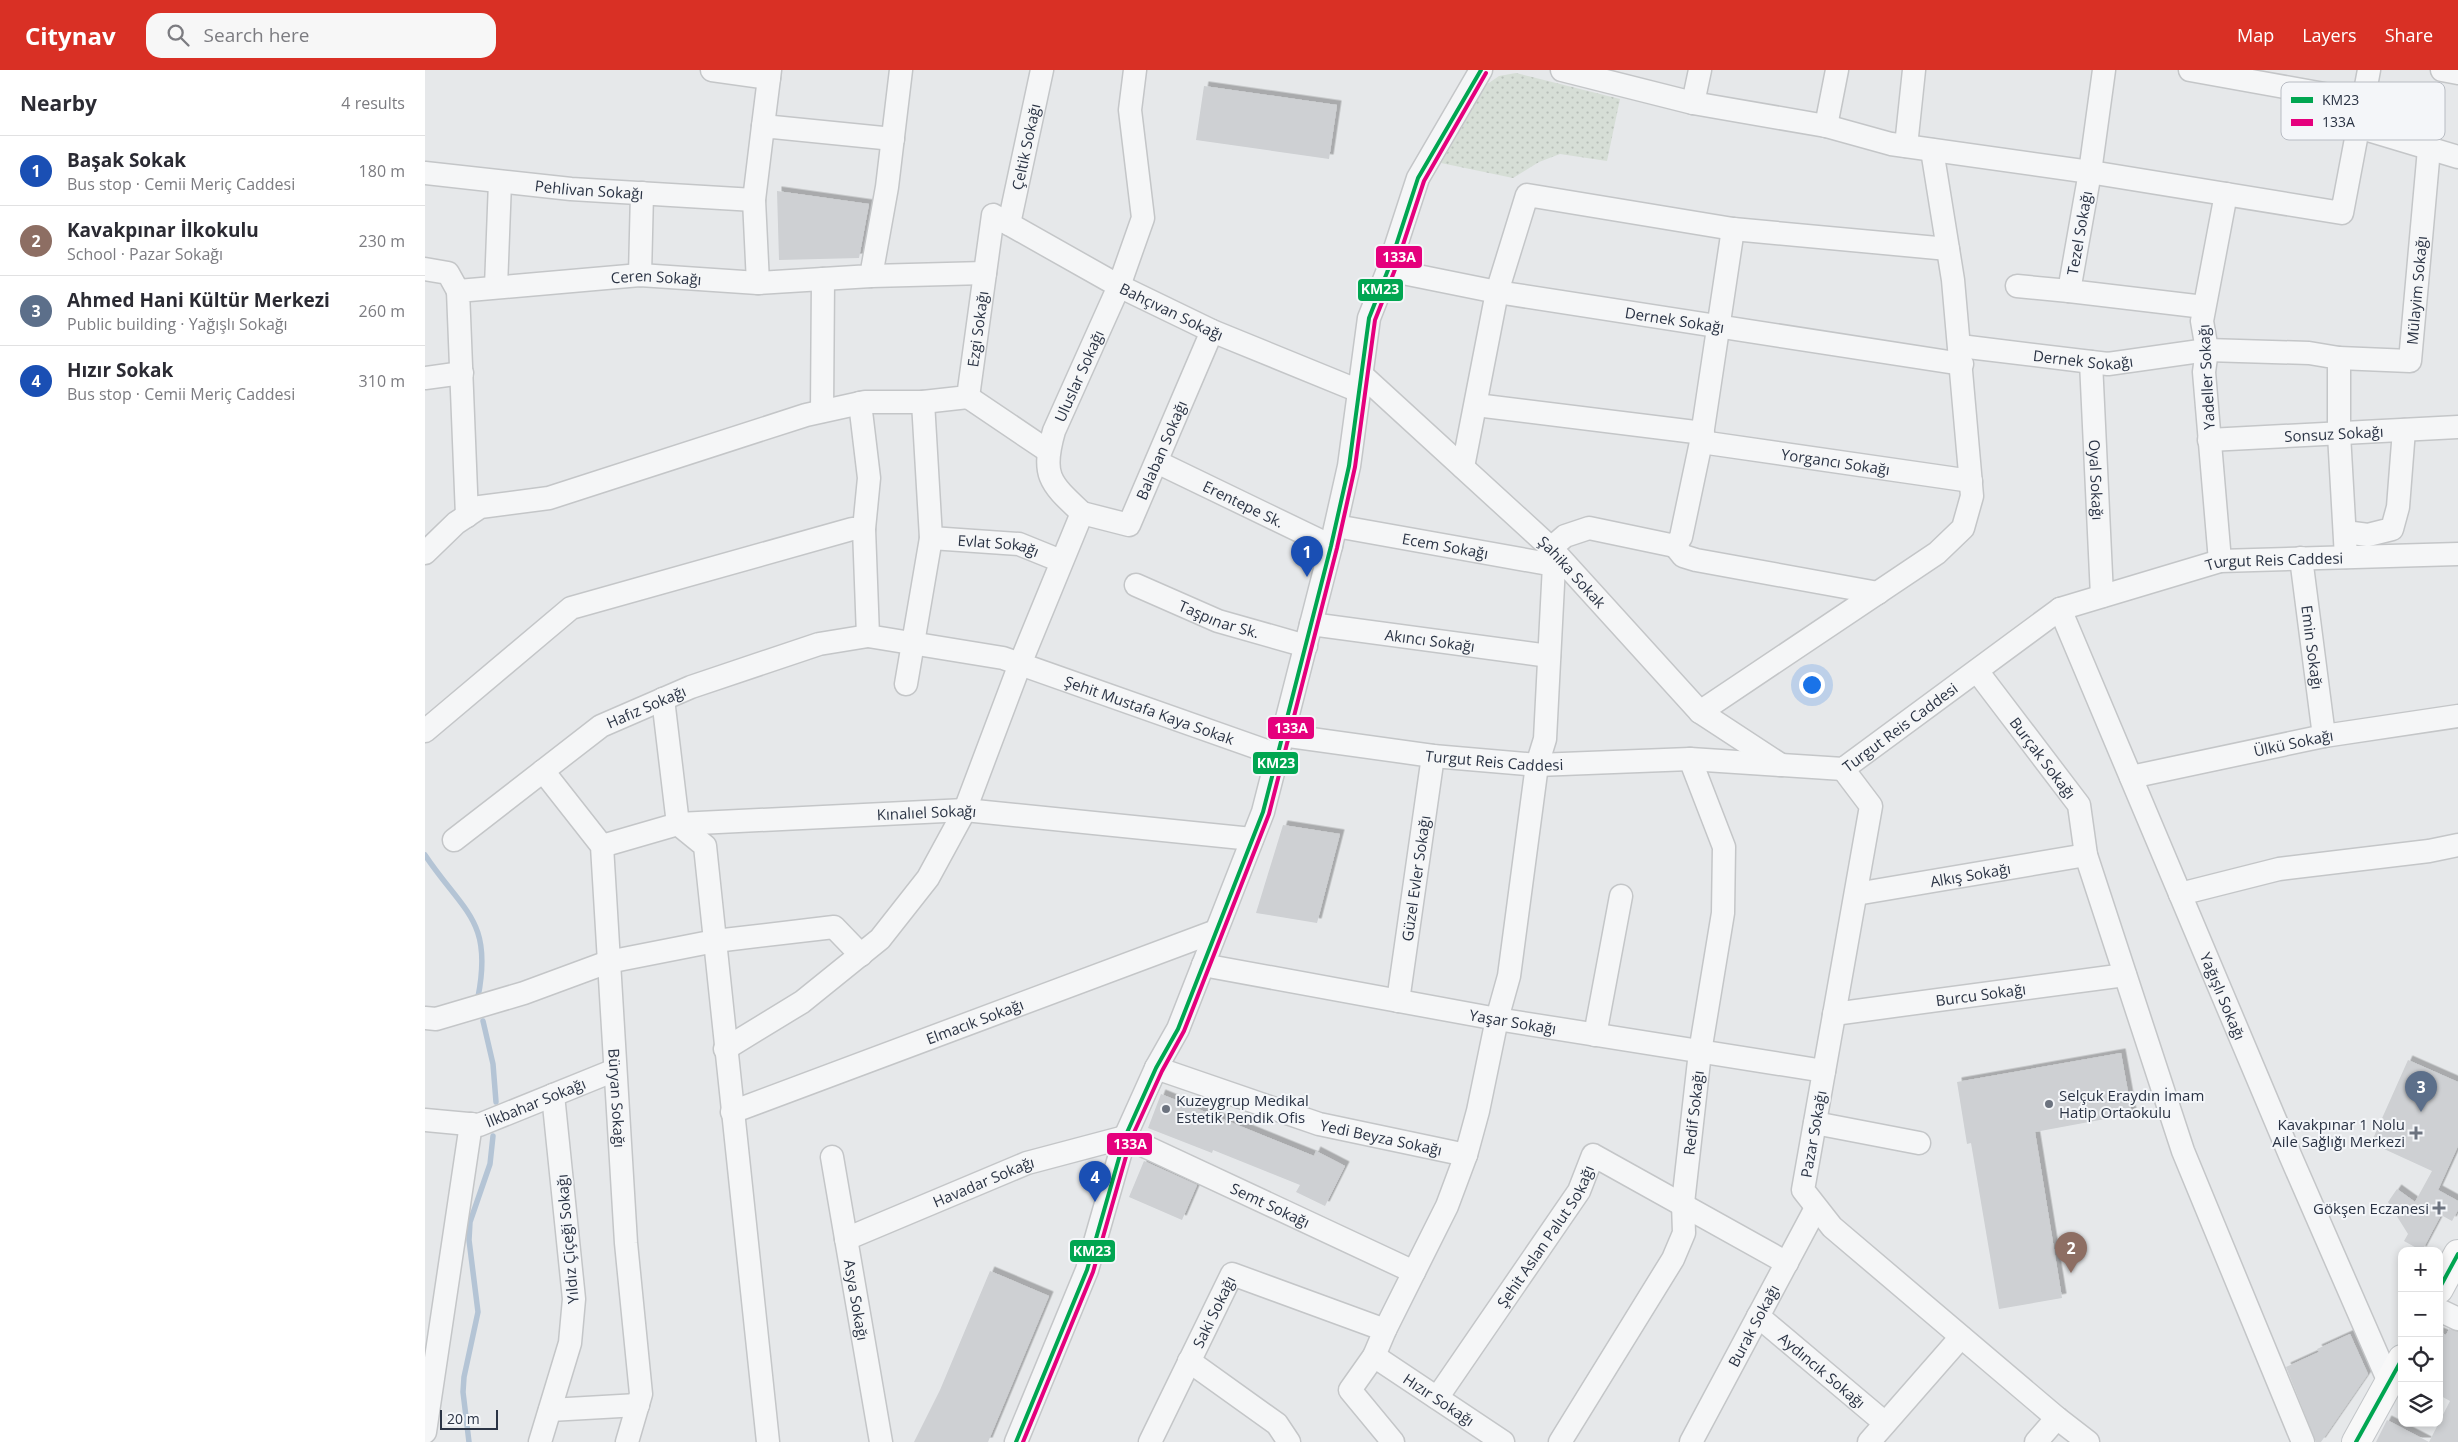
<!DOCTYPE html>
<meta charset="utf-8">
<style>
body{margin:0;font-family:"Open Sans",sans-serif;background:#f7f7f7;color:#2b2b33}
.controls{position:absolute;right:15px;bottom:15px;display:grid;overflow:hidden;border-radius:10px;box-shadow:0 2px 8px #0003}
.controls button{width:45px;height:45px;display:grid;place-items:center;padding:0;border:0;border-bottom:1px solid #e1e1e2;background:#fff;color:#2b2b33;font:25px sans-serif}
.scale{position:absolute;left:15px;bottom:12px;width:58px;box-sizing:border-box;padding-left:5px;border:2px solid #2b3445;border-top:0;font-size:14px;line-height:18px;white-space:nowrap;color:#2b3445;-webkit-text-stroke:4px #f4f6f9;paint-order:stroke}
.you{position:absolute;left:1386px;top:614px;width:18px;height:18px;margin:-12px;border:4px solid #fff;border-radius:50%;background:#1a73e8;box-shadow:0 0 0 8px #1a73e833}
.badge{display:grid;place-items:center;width:32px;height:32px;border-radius:50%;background:#d93025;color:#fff;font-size:16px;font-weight:700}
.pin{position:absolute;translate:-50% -41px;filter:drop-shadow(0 1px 2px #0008)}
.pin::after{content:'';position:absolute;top:26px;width:18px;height:15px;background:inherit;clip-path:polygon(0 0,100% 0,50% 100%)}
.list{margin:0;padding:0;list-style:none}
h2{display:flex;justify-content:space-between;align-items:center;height:65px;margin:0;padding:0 20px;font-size:21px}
h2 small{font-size:16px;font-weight:400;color:#7c7c81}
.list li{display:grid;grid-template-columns:32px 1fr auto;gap:15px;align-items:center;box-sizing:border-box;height:70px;padding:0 20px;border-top:1px solid #e1e1e2}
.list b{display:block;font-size:19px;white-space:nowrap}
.list p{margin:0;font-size:16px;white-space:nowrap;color:#7c7c81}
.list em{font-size:16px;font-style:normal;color:#7c7c81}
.icon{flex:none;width:28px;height:28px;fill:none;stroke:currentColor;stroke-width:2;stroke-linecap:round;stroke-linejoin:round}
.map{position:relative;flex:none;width:2033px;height:1372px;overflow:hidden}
header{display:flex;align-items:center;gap:30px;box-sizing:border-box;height:70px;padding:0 25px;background:#d93025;color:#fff}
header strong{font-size:24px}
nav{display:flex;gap:28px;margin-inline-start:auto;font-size:18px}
.search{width:350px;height:45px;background:#f7f7f7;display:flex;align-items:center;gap:12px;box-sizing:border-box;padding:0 18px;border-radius:15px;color:#7c7c81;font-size:19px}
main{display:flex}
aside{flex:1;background:#fff}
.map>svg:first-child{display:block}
.park{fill:url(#park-dots)}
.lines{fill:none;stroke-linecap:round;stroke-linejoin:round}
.stream{stroke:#b4c4d5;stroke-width:5.5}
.building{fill:#ced0d3;filter:url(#shadow)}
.minor-casing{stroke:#c4c6c8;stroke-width:25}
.major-casing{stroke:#c2c5c8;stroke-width:30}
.minor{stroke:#f5f6f7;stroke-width:22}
.major{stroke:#f8f8f8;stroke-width:28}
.bus-1-casing{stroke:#f4f6f9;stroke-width:8}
.bus-2-casing{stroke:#f4f6f9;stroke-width:8}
.bus-1{stroke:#00a651;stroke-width:4}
.bus-2{stroke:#e5007d;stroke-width:4}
.poi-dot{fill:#6c737f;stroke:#f4f6f9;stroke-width:2}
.labels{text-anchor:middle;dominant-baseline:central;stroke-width:4;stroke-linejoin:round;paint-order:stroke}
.street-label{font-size:15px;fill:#2b3445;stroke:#f4f6f9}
.poi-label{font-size:15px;fill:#2b3445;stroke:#f4f6f9;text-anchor:start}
.key{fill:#f4f6f9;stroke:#b8bcc3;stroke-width:1}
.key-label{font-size:14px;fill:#2b3445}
.line-badge{stroke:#f4f6f9;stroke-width:2}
.badge-label{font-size:14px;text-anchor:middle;font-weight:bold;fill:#fff}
</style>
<header>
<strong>Citynav</strong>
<div class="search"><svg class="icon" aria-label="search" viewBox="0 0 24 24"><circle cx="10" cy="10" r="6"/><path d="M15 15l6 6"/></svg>Search here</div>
<nav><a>Map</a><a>Layers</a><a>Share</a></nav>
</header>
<main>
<aside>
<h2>Nearby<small>4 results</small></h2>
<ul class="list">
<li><span class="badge" style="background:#1a4fb4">1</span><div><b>Başak Sokak</b><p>Bus stop · Cemii Meriç Caddesi</p></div><em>180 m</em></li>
<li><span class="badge" style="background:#8d6e63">2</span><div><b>Kavakpınar İlkokulu</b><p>School · Pazar Sokağı</p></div><em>230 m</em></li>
<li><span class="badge" style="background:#5c6f8a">3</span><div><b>Ahmed Hani Kültür Merkezi</b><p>Public building · Yağışlı Sokağı</p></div><em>260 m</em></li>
<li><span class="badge" style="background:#1a4fb4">4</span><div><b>Hızır Sokak</b><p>Bus stop · Cemii Meriç Caddesi</p></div><em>310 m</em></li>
</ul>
</aside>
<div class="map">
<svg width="2033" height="1372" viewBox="0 0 2033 1372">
<defs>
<pattern id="park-dots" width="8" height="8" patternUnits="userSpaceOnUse" patternTransform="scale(1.25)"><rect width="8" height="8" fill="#d6ded6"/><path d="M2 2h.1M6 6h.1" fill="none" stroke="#b8bfb9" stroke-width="1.8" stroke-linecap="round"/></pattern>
<filter id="shadow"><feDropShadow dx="4.5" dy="-4.5" stdDeviation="0" flood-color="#0004"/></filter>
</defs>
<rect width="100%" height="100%" fill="#e6e8ea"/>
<path class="park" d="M1091,3L1195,29L1182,91L1135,84L1114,92L1088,108L1016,93L1061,15L1074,6Z"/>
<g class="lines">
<path class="stream" d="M0,785C39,843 68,850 53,927
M58,951L68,994L71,1032
M44,1372L38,1322L39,1307L53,1242L44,1170L45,1152L65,1094L68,1066"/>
</g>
<path class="building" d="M779,16L912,35L904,89L771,70Z
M352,121L444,134L434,188L354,190Z
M858,755L915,764L892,853L831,843Z
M1696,983L1707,1044L1610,1062L1637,1228L1574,1239L1546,1073L1542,1074L1532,1012Z
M1983,990L2033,1012V1076L2013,1120L2033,1131V1140L2027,1151L2016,1145L1997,1181L1979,1171L1983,1164L1963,1132L1972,1119L1990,1132L2007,1101L1946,1073Z
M736,1024L889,1086L891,1081L920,1096L900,1136L871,1122L875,1115L788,1080L787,1083L723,1058Z
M719,1091L772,1115L757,1150L704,1127Z
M565,1201L624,1226L563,1372H489L515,1320Z
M2024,1259L2033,1262V1372H2004L2025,1331L2014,1325V1262L2021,1265Z
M1925,1264L1943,1304L1896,1372H1891L1861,1297L1894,1282L1892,1279Z
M1962,1350L2004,1372H1951Z"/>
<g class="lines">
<defs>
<g id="minor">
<path d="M287,0L344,8"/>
<path d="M1137,0L1268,33L1401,56L1466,74L1665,102L1917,143L1944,0"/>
<path d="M1679,0L1665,102L1644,221L1779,237"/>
<path d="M1765,0L1938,31"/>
<path d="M2017,0L2033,3"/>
<path d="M1268,33L1275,0"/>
<path d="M338,56L345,0"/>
<path d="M1401,56L1412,0"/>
<path d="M1933,57L2033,87"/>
<path d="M1481,76L1489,0"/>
<path id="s1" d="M0,103L146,119L329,130"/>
<path id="s2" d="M584,154L617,0"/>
<path d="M0,199L23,203L33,221"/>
<path id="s3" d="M963,200L1072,222L1537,294"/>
<path d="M215,205L217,123"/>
<path d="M446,206L560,203"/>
<path d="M333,213L329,130L338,56L468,69"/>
<path d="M1592,216L1644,221"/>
<path d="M71,217L75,112"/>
<path id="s4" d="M1535,276L1683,294L1782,280L1884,283L1914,288V364L1921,487"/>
<path id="s5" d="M1914,288L1985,291L2004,79"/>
<path id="s6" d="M1666,292L1677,526"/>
<path id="s7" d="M937,305L1126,478L1275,642L1356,695"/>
<path d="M0,308L37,303"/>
<path d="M543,327L623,381"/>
<path id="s8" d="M498,332L543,327L568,145L694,216L787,261L934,321"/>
<path d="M435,333L444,408L439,459"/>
<path d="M1051,335L1278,363"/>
<path d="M397,341L398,209"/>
<path id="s9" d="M1784,370L2033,357"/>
<path id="s10" d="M1276,372L1546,411"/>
<path id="s11" d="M732,392L906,476"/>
<path d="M1038,397L1072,222L1102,125L1308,159L1523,179"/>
<path id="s12" d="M657,443L704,455L787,261"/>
<path id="s13" d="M42,446L33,221L215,205L333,213L446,206L462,117L476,0"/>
<path id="s14" d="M911,456L1129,495"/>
<path d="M1920,462L1943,465L1967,459L1973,437L1979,360"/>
<path id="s15" d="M506,468L594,474L636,491"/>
<path d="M1250,476L1258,486L1271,490L1453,523"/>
<path d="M0,483L31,453L55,437L124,428L381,345L440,332H498L506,468L481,614"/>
<path id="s16" d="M1876,488L1899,666"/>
<path d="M1795,491L1779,302L1782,280L1777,251L1801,124"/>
<path id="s17" d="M711,515L793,551L881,576"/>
<path id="s18" d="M1635,539L1865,1085L1964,1312"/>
<path id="s19" d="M886,554L1124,586"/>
<path id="s20" d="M1552,601L1654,735L1661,785L1758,1081L1878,1372"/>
<path d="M238,629L253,754L280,776L343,1372"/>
<path d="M1275,642L1512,483L1538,458L1547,426L1528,210L1507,80"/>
<path id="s21" d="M0,661L146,538L427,459H439L443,566L578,588L853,685"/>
<path id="s22" d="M857,665L1008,686L1112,695L1265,689L1418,699L1635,539L1795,491L2033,484"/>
<path d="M1418,699L1446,736L1378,1120L1407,1157L1632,1348L1663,1372"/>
<path id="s23" d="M118,701L177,776L201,1173L216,1324L202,1372"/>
<path id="s24" d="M1706,707L1899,666L2033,646"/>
<path id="s25" d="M29,770L176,656L266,617L394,574L443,566"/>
<path id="s26" d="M177,776L253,754L540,740L827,769"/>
<path id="s27" d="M1431,824L1661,785"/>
<path d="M1755,824L1854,799L2004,781L2033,775"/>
<path id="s28" d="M778,895L1072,949L1399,1001"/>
<path id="s29" d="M973,931L1008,686"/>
<path id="s30" d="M1409,944L1700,905"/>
<path d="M0,948L11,949L99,923L183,892L290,871L409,857L436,885"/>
<path d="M1170,965L1196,826"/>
<path id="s31" d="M300,979L377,932L455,869L503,808L540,740L595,594L657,443C625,413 616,406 629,361L694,216L718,148L705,40L710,0"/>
<path id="s32" d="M731,998L894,1054L1041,1085"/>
<path id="s33" d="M307,1042L791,861"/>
<path id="s34" d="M0,1050L54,1055L190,1000"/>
<path d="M1390,1053L1494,1073"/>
<path id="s35" d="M407,1087L456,1372"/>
<path id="s36" d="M421,1169L602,1093L700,1067L989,1202"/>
<path d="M2014,1240L2033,1249"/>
<path id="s37" d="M1333,1246L1460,1353"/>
<path id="s38" d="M949,1286L1078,1372"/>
<path d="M764,1291L852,1354L864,1372"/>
<path id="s39" d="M1012,1328L1154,1121L1168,1085L1362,1193"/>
<path d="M125,1340L213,1335"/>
<path d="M0,1362L46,1054"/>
<path d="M115,1372L145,1273L149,1229L128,1025"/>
<path d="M591,1372L662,1200L700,1067L731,998L753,959L838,742L906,476L924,396L944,248L963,200L993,108L1056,0"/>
<path id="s40" d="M725,1372L807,1204L960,1260"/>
<path d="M968,1372L925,1320L949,1286L960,1260L1022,1136L1041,1085L1053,1041L1072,949L1084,906L1112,695L1120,669L1129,495L1126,478L1140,466L1164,458L1250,476L1256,467L1276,372L1308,159"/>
<path id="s41" d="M1135,1372L1248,1189L1259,1163L1258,1133L1275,982L1298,843L1299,777L1265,689"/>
<path id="s42" d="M1266,1372L1391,1138"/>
<path d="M1444,1372L1536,1267"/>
<path d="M1611,1372L1632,1348"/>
</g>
<path id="major" d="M2014,1219L2033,1184
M1931,1372L1977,1289"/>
</defs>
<use href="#minor" class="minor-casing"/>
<use href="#major" class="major-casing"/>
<use href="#minor" class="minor"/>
<use href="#major" class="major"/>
<defs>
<path id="bus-1" d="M2014,1219L2033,1184
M591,1372L662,1200L700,1067L731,998L753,959L838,742L906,476L924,396L944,248L963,200L993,108L1056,0
M1931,1372L1977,1289"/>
<path id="bus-2" d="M598,1372L668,1202L706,1069L737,1001L759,961L844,744L912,478L930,397L950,250L969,202L999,111L1061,3"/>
</defs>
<use href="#bus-1" class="bus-1-casing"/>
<use href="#bus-2" class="bus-2-casing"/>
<use href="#bus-1" class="bus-1"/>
<use href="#bus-2" class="bus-2"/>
</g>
<g class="poi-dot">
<circle cx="1624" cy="1034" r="5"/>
<circle cx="741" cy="1039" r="5"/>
<path d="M1988.5 1055.5h5v5h5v5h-5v5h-5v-5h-5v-5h5z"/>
<path d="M2011.5 1130.5h5v5h5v5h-5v5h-5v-5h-5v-5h5z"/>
</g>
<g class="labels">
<g class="street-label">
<text stroke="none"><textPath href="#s2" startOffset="79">Çeltik Sokağı</textPath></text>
<text stroke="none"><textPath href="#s1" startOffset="165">Pehlivan Sokağı</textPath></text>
<text transform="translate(1654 163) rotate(-80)">Tezel Sokağı</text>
<text stroke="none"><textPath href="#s13" startOffset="424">Ceren Sokağı</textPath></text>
<text stroke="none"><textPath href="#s5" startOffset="142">Mülayim Sokağı</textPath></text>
<text stroke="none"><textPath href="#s8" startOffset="432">Bahçıvan Sokağı</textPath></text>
<text stroke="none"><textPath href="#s3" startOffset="291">Dernek Sokağı</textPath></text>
<text stroke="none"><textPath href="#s8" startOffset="114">Ezgi Sokağı</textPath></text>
<text stroke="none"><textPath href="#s4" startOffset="124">Dernek Sokağı</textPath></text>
<text stroke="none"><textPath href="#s31" startOffset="820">Uluslar Sokağı</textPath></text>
<text transform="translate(1781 307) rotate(-93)">Yadeller Sokağı</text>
<text stroke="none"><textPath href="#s9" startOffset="125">Sonsuz Sokağı</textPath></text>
<text stroke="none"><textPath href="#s12" startOffset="130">Balaban Sokağı</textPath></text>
<text stroke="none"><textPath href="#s10" startOffset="136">Yorgancı Sokağı</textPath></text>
<text stroke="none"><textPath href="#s6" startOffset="118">Oyal Sokağı</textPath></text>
<text stroke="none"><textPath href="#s11" startOffset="96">Erentepe Sk.</textPath></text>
<text stroke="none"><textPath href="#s14" startOffset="111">Ecem Sokağı</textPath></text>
<text stroke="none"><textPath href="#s15" startOffset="68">Evlat Sokağı</textPath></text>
<text stroke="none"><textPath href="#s22" startOffset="1054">Turgut Reis Caddesi</textPath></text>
<text stroke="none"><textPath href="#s7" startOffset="288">Şahika Sokak</textPath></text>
<text stroke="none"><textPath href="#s17" startOffset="90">Taşpınar Sk.</textPath></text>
<text stroke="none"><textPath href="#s19" startOffset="120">Akıncı Sokağı</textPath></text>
<text stroke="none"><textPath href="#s16" startOffset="90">Emin Sokağı</textPath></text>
<text stroke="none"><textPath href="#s25" startOffset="235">Hafız Sokağı</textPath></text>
<text stroke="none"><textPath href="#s21" startOffset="894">Şehit Mustafa Kaya Sokak</textPath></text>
<text stroke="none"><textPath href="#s22" startOffset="634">Turgut Reis Caddesi</textPath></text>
<text stroke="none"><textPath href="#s24" startOffset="166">Ülkü Sokağı</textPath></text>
<text stroke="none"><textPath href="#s20" startOffset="109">Burçak Sokağı</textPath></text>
<text stroke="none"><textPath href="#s22" startOffset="214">Turgut Reis Caddesi</textPath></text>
<text stroke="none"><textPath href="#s26" startOffset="328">Kınalıel Sokağı</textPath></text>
<text stroke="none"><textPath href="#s27" startOffset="116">Alkış Sokağı</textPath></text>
<text stroke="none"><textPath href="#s29" startOffset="124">Güzel Evler Sokağı</textPath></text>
<text stroke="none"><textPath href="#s30" startOffset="148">Burcu Sokağı</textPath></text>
<text stroke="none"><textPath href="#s18" startOffset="420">Yağışlı Sokağı</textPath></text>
<text stroke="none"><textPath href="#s28" startOffset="315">Yaşar Sokağı</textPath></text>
<text stroke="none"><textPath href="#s33" startOffset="259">Elmacık Sokağı</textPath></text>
<text stroke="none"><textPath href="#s23" startOffset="348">Büryan Sokağı</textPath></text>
<text stroke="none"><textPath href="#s34" startOffset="115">İlkbahar Sokağı</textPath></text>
<text stroke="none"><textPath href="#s41" startOffset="364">Redif Sokağı</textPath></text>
<text transform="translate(1388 1064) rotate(-80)">Pazar Sokağı</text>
<text stroke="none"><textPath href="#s32" startOffset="236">Yedi Beyza Sokağı</textPath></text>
<text stroke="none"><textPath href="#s36" startOffset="149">Havadar Sokağı</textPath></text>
<text stroke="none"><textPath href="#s36" startOffset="458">Semt Sokağı</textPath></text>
<text stroke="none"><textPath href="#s39" startOffset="195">Şehit Aslan Palut Sokağı</textPath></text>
<text transform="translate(142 1169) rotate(-95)">Yıldız Çiçeği Sokağı</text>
<text stroke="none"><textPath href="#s35" startOffset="145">Asya Sokağı</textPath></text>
<text stroke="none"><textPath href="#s40" startOffset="145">Saki Sokağı</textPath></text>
<text stroke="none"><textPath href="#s42" startOffset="132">Burak Sokağı</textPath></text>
<text stroke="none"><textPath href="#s37" startOffset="84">Aydıncık Sokağı</textPath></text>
<text stroke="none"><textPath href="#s38" startOffset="78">Hızır Sokağı</textPath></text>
</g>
<g class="poi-label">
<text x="1634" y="1025">Selçuk Eraydın İmam<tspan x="1634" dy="17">Hatip Ortaokulu</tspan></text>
<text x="751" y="1030">Kuzeygrup Medikal<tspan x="751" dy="17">Estetik Pendik Ofis</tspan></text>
<text x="1980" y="1054" text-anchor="end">Kavakpınar 1 Nolu<tspan x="1980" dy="17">Aile Sağlığı Merkezi</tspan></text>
<text x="2004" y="1138" text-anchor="end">Gökşen Eczanesi</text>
</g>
</g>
<rect x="1856" y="12" width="164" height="58" rx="8" class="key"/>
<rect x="1866" y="27" width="22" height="6" fill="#00a651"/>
<rect x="1866" y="49" width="22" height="7" fill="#e5007d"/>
<g class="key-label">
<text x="1897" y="35">KM23</text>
<text x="1897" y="57">133A</text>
</g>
<g class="line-badge">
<rect x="950" y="175" width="48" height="24" rx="5" fill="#e5007d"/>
<rect x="932" y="208" width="47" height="24" rx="5" fill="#00a651"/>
<rect x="842" y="646" width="48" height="24" rx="5" fill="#e5007d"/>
<rect x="827" y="681" width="47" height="24" rx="5" fill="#00a651"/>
<rect x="681" y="1062" width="47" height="24" rx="5" fill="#e5007d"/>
<rect x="644" y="1169" width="47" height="24" rx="5" fill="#00a651"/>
</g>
<g class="badge-label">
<text x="974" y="192">133A</text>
<text x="955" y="224">KM23</text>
<text x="866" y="663">133A</text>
<text x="851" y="698">KM23</text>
<text x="705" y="1079">133A</text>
<text x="667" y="1186">KM23</text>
</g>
</svg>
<div class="controls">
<button>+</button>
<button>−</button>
<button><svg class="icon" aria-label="locate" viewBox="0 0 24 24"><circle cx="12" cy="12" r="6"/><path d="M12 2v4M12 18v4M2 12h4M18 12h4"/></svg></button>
<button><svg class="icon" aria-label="layers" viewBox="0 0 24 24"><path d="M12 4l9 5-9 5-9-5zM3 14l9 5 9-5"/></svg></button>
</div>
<div class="scale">20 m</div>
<div class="you"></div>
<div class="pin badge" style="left:882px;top:507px;background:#1a4fb4">1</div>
<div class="pin badge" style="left:1646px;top:1203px;background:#8d6e63">2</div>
<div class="pin badge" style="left:1996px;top:1042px;background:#5c6f8a">3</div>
<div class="pin badge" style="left:670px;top:1132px;background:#1a4fb4">4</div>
</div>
</main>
